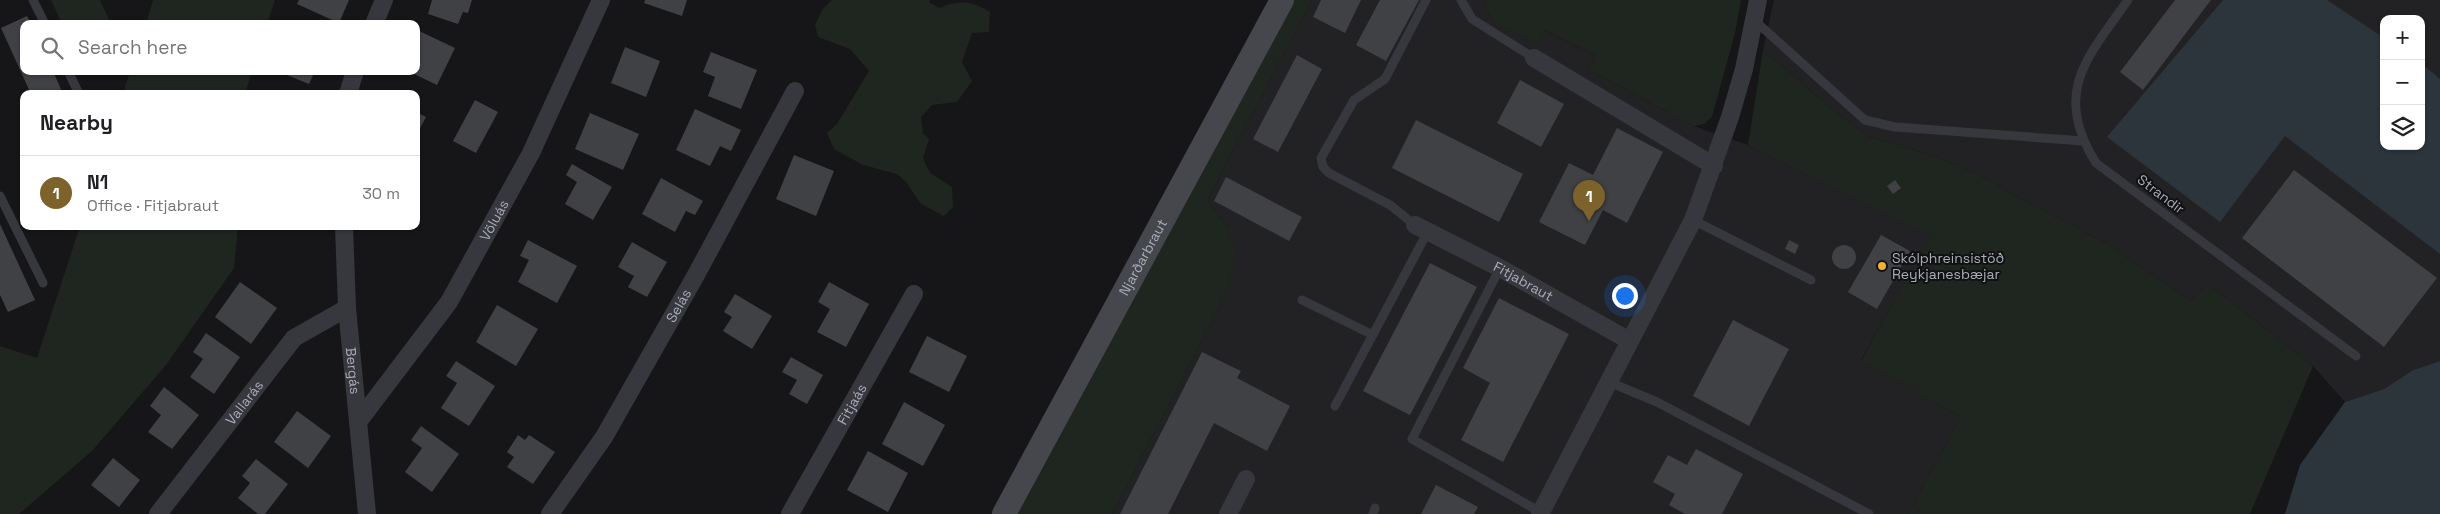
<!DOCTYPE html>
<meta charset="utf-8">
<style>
body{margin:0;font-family:"Space Grotesk",sans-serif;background:#f2f2f2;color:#202124}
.controls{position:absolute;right:15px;top:15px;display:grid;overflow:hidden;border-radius:10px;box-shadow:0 1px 4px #0004}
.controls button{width:45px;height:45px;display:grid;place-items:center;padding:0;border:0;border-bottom:1px solid #e0e0e0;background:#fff;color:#202124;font:25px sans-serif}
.you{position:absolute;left:1624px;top:295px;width:18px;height:18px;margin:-12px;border:4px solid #fff;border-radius:50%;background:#1a73e8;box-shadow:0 0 0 8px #1a73e833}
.badge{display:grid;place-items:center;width:32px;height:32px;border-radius:50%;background:#7e622b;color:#fff;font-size:16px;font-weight:700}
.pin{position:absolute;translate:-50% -41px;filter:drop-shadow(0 1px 2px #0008)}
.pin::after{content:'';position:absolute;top:26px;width:18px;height:15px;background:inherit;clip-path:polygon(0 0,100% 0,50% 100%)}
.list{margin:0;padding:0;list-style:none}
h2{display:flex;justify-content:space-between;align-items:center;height:65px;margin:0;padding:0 20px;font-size:21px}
h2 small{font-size:16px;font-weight:400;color:#757577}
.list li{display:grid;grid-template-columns:32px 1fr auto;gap:15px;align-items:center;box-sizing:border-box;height:75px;padding:0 20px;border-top:1px solid #e0e0e0}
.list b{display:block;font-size:19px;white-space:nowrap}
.list p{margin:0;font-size:16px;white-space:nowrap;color:#757577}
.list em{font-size:16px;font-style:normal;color:#757577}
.icon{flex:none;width:28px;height:28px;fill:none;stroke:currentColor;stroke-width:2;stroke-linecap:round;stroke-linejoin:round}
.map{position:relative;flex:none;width:2440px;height:514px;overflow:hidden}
.search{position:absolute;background:#fff;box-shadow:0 1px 4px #0004;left:20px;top:20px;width:400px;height:55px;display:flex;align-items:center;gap:12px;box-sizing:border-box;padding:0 18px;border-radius:10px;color:#757577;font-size:19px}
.panel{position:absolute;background:#fff;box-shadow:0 1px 4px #0004;left:20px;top:90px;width:400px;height:140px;border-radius:10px}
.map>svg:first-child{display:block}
.built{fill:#222225;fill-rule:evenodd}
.green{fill:#1e261f}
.water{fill:#2c353c}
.building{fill:#404145}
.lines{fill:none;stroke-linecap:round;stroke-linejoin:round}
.lane{stroke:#37383d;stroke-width:9}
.street{stroke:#37383d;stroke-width:18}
.secondary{stroke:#45474d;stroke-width:24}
.poi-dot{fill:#f2b134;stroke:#111113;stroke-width:2}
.labels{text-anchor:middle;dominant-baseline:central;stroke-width:4;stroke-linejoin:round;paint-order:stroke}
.street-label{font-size:14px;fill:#a8adb8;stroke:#111113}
.poi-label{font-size:14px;fill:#a8adb8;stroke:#111113;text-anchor:start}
</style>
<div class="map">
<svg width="2440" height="514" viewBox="0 0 2440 514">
<rect width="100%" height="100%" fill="#161618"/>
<path class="built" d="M1312,0H1483L1493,21L1537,42L1543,30L1595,55L1588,69L1694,126L1748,145L1931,235L1861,360L1961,417L1908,514H1112L1226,294L1228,228L1207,200Z
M1774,0H2440V188L2409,229L2440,254V361L2413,370L2384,389L2345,402L2313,366L2208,284L2190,301L2110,245L2028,203L1978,174L1937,157L1870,137L1837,113L1763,50ZM2384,19H2421V146H2384Z"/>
<path class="green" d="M51,0H100L111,24H62Z
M153,0H275L267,24H146Z
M832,0H930L929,2L939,8C959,0 971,0 990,12L989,32L972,33L962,62L972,81L957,102L932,105L921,117L923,133L929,139L923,158L930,173L952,187L953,207L944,216L921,204L906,182L897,174L863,165L834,149L827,133L837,124L869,71L850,49L818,37L815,25L823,9Z
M1291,0H1312L1207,200L1228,228L1236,254L1226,294L1112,514H1016Z
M1483,0H1741L1735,33L1712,117L1704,124L1694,126L1588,69L1595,55L1544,30L1537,43L1493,21Z
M1763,50L1837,113L1870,137L1937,157L1978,174L2028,203L2110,245L2190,301L2208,284L2313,366L2250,514H1908L1961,417L1861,361L1930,235L1748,145Z
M130,71H252L245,94H123Z
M80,226H238L234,268L166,365L92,451L19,514H0V346L37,358Z"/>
<path class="water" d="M2223,0H2327L2384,38V146H2421V63L2440,79V254L2285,136L2220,222L2107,137Z
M2440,361V514H2285L2300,465L2345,402L2384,389L2413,370Z"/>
<path class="building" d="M299,0H349L339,23L297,4Z
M432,0H472L468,13L463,12L458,24L428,14Z
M645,0H687L682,16L644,3Z
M1321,0H1361L1345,33L1313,17Z
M1380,0H1419L1386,61L1356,45Z
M2175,0H2211L2143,90L2120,72Z
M27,16L31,24H24V71H53L63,94H31L1,28Z
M417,30L455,48L437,85L408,71H416Z
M625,47L660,61L646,97L611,83Z
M711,52L757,70L741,109L708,96L715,77L703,72Z
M1297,55L1322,69L1278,152L1253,139Z
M288,71H315L309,84L287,75Z
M1520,80L1564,104L1541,147L1497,123Z
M475,100L498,112L476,153L453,141Z
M695,109L741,130L731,151L720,146L710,166L676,150Z
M416,112L426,117L416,136Z
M590,113L639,134L623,170L575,149Z
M1416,120L1523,174L1499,222L1392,168Z
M1617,128L1663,152L1627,223L1603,210L1585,245L1539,222L1569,163L1593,175Z
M794,155L834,171L816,216L776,199Z
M572,164L612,187L593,220L565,204L577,182L566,175Z
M2294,170L2437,278L2384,347L2242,238Z
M1226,177L1302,217L1289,241L1214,201Z
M661,178L703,201L695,215L686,211L675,232L642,214Z
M1895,180L1901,188L1893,194L1887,186Z
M0,224L35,300L8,312L0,295Z
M1881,235L1910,251L1877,309L1848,292Z
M528,240L577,266L557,303L518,282L529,260L520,256Z
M1789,240L1799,245L1795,254L1785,249Z
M632,242L667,262L647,297L628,287L634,276L618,267Z
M1832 257a12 12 0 1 1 24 0a12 12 0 1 1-24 0Z
M1430,263L1477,287L1410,415L1363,391Z
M240,282L277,308L251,344L215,317Z
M829,282L869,304L846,347L817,332L830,309L818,302Z
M735,294L772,316L752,349L723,331L732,317L724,312Z
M1499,298L1569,334L1503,462L1461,440L1490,383L1463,368Z
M497,305L538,329L516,366L476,342Z
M1733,320L1789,349L1749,426L1693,396Z
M206,333L240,357L214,394L190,377L203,359L193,352Z
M927,336L967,356L949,392L909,372Z
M1202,352L1241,371L1237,378L1290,406L1267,451L1214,423L1168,514H1120Z
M791,357L823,375L807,404L789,394L797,380L782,372Z
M456,361L495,386L469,426L441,408L457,383L446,376Z
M164,387L199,415L172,449L148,432L161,415L150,406Z
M904,402L945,425L923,466L882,444Z
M297,411L331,436L308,468L274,442Z
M421,426L459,454L432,492L405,472L422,448L411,440Z
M518,435L525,440L529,435L555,452L533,484L507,467L514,457L507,452Z
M1696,449L1743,474L1722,514H1685L1669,505L1675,494L1653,482L1668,455L1687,465Z
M868,451L908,473L888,512L847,490Z
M113,458L140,480L119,507L91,485Z
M256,459L288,484L265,514H258L238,498L250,483L242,476Z
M1436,485L1478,507L1474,514H1421Z"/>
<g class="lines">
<path class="lane" d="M33,0L45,24
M1461,0L1472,19L1534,58
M2128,0C2087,58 2052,92 2096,163L2356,356
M1754,20L1865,120L1895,127L2083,141
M68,71L79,94
M0,196L43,283
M1693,220L1811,280
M1415,225L1390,205L1329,173L1323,167L1321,158L1354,100L1385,79L1426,0
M1500,268L1412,439L1542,513
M1302,300L1373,335
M1609,382L1657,402L1869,514
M1335,406L1428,231
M1373,514L1375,508"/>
<g class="street">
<path d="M374,24L384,0"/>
<path d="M1534,58L1714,166"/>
<path d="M348,94L355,71"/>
<path id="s1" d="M1415,225L1500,268L1630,341"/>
<path id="s2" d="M344,226L347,308L367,514"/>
<path id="s3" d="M358,422L449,302L531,153L601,0"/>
<path id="s4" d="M158,514L294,338L347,308"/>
<path id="s5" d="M550,514L604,437L696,275L795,91"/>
<path id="s6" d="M790,514L914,294"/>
<path d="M1228,514L1246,479"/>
<path d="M1540,514L1693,220L1730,117L1744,69L1758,0"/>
</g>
<path class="secondary" id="s7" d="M1004,514L1282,0"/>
</g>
<circle class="poi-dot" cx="1882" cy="266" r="5"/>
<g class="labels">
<g class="street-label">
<text transform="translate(2161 194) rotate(37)">Strandir</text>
<text stroke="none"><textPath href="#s3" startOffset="244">Völuás</textPath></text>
<text stroke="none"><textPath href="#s7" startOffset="292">Njarðarbraut</textPath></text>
<text stroke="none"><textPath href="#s1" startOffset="122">Fitjabraut</textPath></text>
<text stroke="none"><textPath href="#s5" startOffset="245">Selás</textPath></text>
<text stroke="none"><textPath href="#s2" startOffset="145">Bergás</textPath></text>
<text stroke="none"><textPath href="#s4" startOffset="141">Vallarás</textPath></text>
<text stroke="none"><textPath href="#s6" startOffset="126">Fitjaás</textPath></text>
</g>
<g class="poi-label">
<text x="1892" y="258">Skólphreinsistöð<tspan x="1892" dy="16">Reykjanesbæjar</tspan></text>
</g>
</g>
</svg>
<div class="controls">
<button>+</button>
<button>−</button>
<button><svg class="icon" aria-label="layers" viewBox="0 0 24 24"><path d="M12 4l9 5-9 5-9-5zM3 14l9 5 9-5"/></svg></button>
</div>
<div class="you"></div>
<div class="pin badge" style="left:1589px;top:221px">1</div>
<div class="search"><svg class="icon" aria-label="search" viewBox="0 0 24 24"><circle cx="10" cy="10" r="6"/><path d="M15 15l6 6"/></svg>Search here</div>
<section class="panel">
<h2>Nearby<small></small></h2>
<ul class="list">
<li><span class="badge">1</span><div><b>N1</b><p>Office · Fitjabraut</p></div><em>30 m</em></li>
</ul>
</section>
</div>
